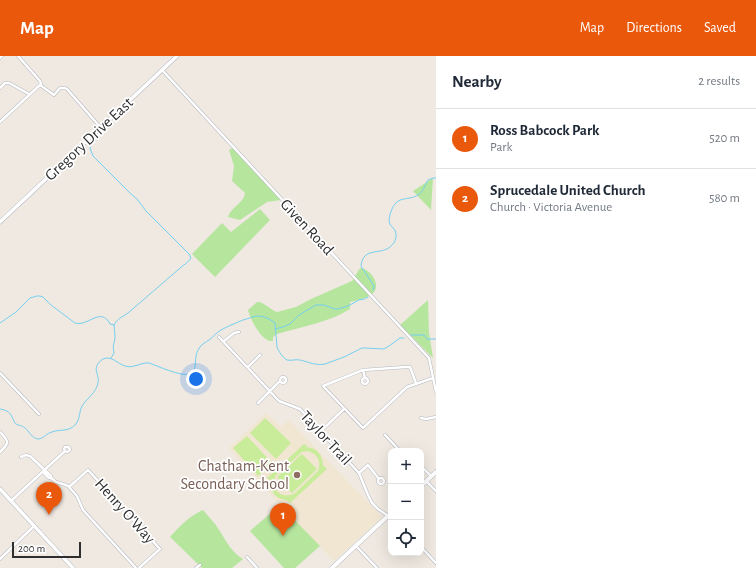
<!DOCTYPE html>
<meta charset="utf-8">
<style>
body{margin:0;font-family:"Alegreya Sans",sans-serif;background:#f2f2f3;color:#1f2937}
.controls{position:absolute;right:12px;bottom:12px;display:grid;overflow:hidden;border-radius:8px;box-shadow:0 4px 16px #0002}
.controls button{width:36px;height:36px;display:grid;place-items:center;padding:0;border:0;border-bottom:1px solid #e0e1e3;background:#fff;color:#1f2937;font:20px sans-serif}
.scale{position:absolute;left:12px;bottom:10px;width:69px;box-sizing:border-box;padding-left:4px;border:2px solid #2e2e2e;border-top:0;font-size:11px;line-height:14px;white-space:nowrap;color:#2e2e2e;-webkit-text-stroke:3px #fff;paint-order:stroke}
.you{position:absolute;left:196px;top:323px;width:14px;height:14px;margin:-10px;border:3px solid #fff;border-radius:50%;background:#1a73e8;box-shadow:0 0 0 6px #1a73e833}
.badge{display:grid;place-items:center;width:26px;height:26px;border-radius:50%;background:#ea580c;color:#fff;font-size:13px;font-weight:700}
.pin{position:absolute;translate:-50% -33px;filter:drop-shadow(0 1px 2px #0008)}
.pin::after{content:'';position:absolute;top:21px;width:14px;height:12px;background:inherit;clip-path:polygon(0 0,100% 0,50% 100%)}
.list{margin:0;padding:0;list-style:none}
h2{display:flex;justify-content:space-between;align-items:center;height:52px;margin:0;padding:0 16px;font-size:17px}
h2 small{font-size:13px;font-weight:400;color:#747a83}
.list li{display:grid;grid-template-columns:26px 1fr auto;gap:12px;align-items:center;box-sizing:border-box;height:60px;padding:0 16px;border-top:1px solid #e0e1e3}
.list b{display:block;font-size:15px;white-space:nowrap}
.list p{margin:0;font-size:13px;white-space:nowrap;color:#747a83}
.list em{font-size:13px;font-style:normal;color:#747a83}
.icon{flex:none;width:22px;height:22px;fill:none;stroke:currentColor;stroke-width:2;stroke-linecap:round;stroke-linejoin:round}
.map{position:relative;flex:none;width:436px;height:512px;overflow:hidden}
header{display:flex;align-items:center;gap:24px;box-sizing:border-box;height:56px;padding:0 20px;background:#ea580c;color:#fff}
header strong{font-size:19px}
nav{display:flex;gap:22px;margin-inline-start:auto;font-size:14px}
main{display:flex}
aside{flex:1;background:#fff}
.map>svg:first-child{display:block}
.education{fill:#f0e6d1}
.green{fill:#b6e59e}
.pitch{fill:#c9ec9a;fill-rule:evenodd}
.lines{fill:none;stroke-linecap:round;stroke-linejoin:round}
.stream{stroke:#75cff0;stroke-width:1}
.minor-casing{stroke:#b4b7c1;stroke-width:3.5}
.tertiary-casing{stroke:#b4b7c1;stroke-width:4.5}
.secondary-casing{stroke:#b4b7c1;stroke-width:5}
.minor{stroke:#fff;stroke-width:2.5}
.tertiary{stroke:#fff;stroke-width:3.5}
.secondary{stroke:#fff;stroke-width:4}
.education-dot{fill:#8d6e63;stroke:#fff;stroke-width:1.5}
.labels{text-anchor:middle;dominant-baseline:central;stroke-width:3.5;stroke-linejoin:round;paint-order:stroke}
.street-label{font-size:16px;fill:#2e2e2e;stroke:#fff}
.education-label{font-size:16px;fill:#785e54;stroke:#fff;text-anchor:end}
</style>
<header>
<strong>Map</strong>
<nav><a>Map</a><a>Directions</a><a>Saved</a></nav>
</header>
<main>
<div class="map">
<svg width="436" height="512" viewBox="0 0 436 512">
<rect width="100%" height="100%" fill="#efe9e1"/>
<path class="education" d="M266,357L281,371L289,364L382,461L334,505L279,448L229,392Z"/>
<path class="green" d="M234,91L276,135L281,144L267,146L240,164L228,161C231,151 244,147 245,137L232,125L234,110L229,94Z
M433,122L431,154L413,135Z
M260,153L270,164L215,221L192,198L222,167L231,176Z
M360,212C369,212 381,227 374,236C369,242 358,244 350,246V253C330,266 300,271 277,278L273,281V285C270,285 268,285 266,283C259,280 250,262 248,254L257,246C265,246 270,254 277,256L296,251L311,243L352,225Z
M428,244L429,277L433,302L400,269Z
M280,449L320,490L295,512H284L250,475Z
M203,454C207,459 211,463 215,468C224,480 230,496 243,503L232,512H202L170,481C180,470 189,460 203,454Z"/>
<path class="pitch" d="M265,362L291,387L276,403L250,377Z
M247,380L272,407L258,420L233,392Z
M304,388L307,390L306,391C317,392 323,399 323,410H324L327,413L290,447C287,443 285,444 281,443C273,440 270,432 270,424L267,422ZM307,395C317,397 322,405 318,415L294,438C280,443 270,433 276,419L302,396Z
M302,398L317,413L292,437L277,421Z"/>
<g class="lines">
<path class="stream" d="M96,84L92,87L90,92L93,100L131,138L137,143L146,155L189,198L191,202C188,207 183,209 179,213C162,228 145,242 128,257C122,261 117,263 114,269
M373,234L374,230L372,227L361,210C363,190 381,200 391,190C396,186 398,178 394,173C393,172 391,170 390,168C388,164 390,158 392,153C398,139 409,145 418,139C423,136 425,129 428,124L433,122H436
M0,267L16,256L30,242L37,240H40L43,241L51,249L75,267C88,271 101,250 110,268L114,269C114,273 115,276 115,280C115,288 112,287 114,297L111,302
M275,273L283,271L290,268L299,259L316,249H324L335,253H338L348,250L359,244L364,243L368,241
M411,279H424L427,283H436
M0,353C7,354 11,357 13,363C14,364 14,365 14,366C17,370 22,369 25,372C29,375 32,383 39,383C44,382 47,377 52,376C59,373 69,376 75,369C80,364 79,356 82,350C87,342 96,337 98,327C100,318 90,312 103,303C111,299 118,308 125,310C133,313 141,306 149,307C158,310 181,321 190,318C199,315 192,300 200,291C202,288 206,286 209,284C213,281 216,277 221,274C228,270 236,267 243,264C248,263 253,260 258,260C264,260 270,263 275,267L277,291C279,296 283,302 287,304C291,305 296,303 300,304C309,306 316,310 325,308L344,301L362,292H365L384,293L389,290L400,282H404"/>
<defs>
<path id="minor" d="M0,2L2,0
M162,14L429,302L436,336
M40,29L54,39L60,32H65L67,33L101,72
M0,32L5,27H9L29,38
M0,66L41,28L40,25L18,0
M219,281L279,345L300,353L359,417L368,439L372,447L378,453L391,462
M224,285L234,277L239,276
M248,311L260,299
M363,314L365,322
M0,317L39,358
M280 324a3 3 0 1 1 6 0a3 3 0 1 1-6 0Z
M362 325a3 3 0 1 1 6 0a3 3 0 1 1-6 0Z
M416,327L410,311H406L363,314L323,330L363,372L407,331L433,322
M258,347L280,325
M421,362L426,363L436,361
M321,375L344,353
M0,376C9,386 10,386 0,396
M385,379L400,395
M21,401L26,399L30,400L51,420V422
M421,410L431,420
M44,414V417L49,422H51L56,426L66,429L69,431L77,440L83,454L136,512
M359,417L368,409L379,423
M378 425a3 3 0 1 1 6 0a3 3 0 1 1-6 0Z
M426,425L436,435
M69,431L88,414L160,493L139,512
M11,445L65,395L64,393L65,391H68L70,393L69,395L67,396L65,395
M356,490L377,512
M421,491L436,507
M247,501L257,512
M0,503L34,470
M196,512L200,509"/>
<path id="tertiary" d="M0,166L177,0
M0,433L73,512"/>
<path id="secondary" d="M421,430L436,416
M332,512L391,457"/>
</defs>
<use href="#minor" class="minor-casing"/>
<use href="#tertiary" class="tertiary-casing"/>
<use href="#secondary" class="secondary-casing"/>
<use href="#minor" class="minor"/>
<use href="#tertiary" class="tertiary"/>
<use href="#secondary" class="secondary"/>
</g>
<circle class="education-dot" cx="297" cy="419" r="4"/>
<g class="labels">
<g class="street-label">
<text transform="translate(89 83) rotate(-43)">Gregory Drive East</text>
<text transform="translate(307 171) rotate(47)">Given Road</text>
<text transform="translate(326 382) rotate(47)">Taylor Trail</text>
<text transform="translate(125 455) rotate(48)">Henry O'Way</text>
</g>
<g class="education-label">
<text x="289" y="410">Chatham-Kent<tspan x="289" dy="18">Secondary School</tspan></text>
</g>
</g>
</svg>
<div class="controls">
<button>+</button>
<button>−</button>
<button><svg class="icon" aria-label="locate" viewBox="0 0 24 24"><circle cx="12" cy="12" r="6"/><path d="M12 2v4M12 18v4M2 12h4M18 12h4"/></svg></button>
</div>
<div class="scale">200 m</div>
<div class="you"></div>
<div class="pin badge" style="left:283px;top:480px">1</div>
<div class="pin badge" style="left:49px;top:459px">2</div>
</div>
<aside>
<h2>Nearby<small>2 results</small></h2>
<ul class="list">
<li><span class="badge">1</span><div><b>Ross Babcock Park</b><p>Park</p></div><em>520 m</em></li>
<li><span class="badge">2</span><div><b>Sprucedale United Church</b><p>Church · Victoria Avenue</p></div><em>580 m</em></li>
</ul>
</aside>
</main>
